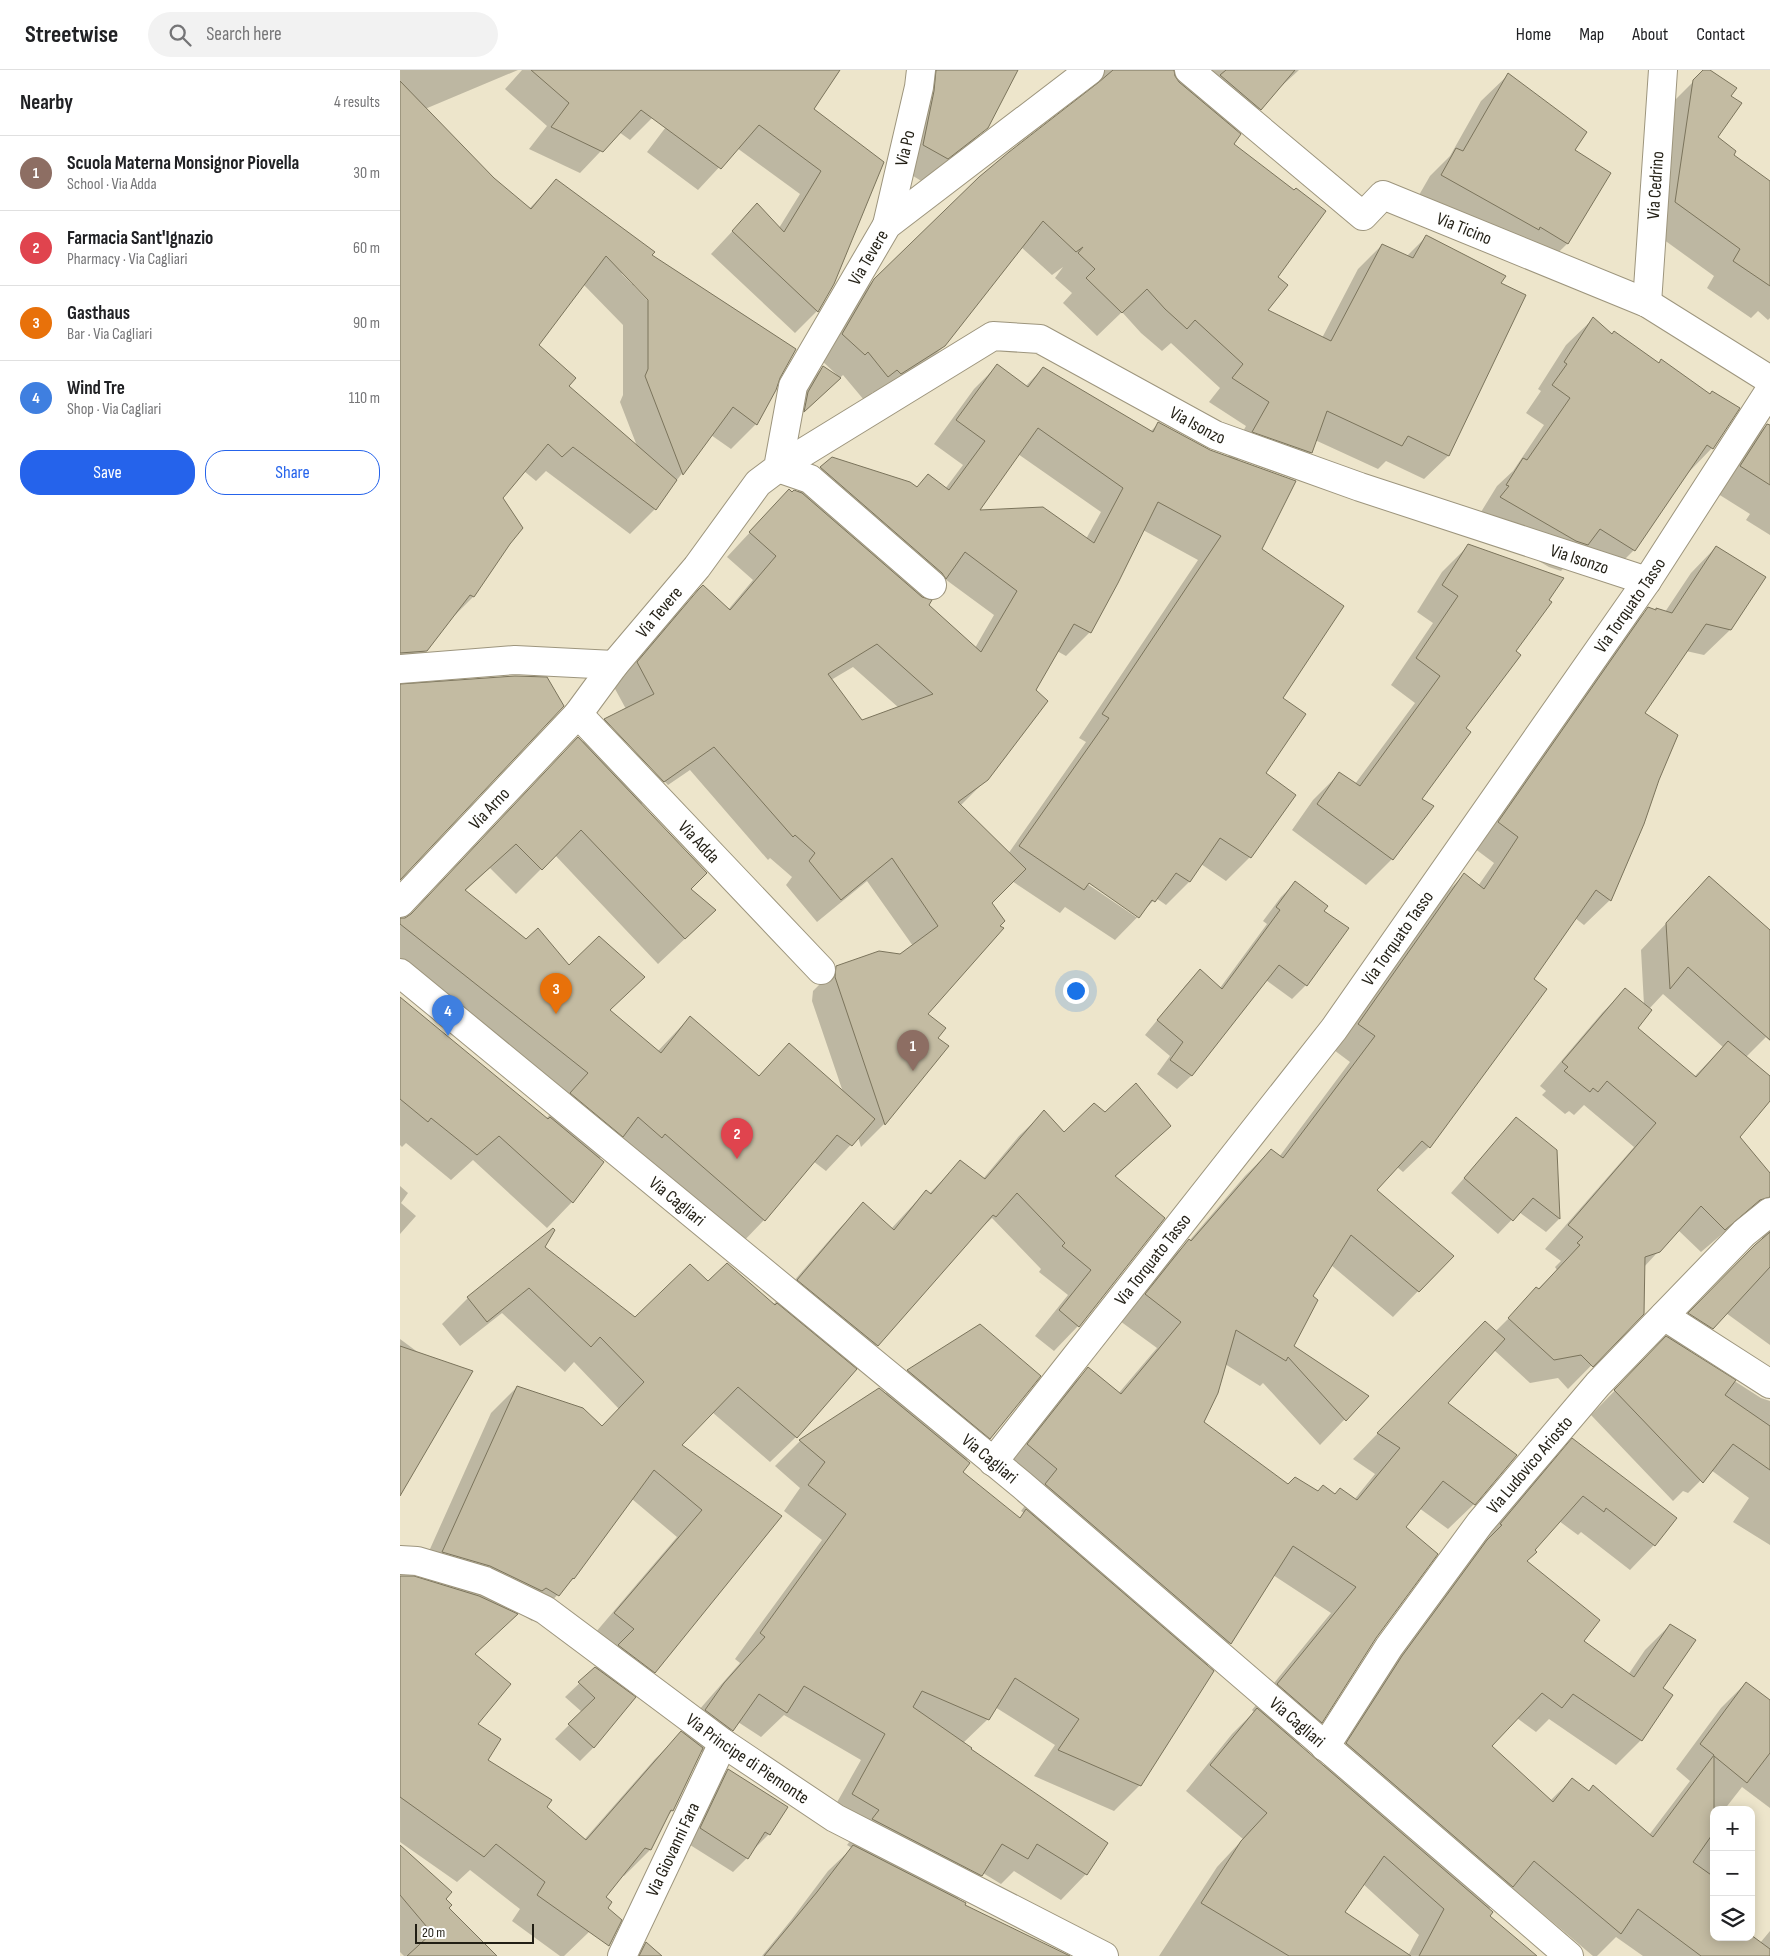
<!DOCTYPE html>
<meta charset="utf-8">
<style>
body{margin:0;font-family:"Sofia Sans Condensed",sans-serif;background:#f2f2f2;color:#202124}
.controls{position:absolute;right:15px;bottom:15px;display:grid;overflow:hidden;border-radius:10px;box-shadow:0 2px 12px #0003}
.controls button{width:45px;height:45px;display:grid;place-items:center;padding:0;border:0;border-bottom:1px solid #e0e0e0;background:#fff;color:#202124;font:25px sans-serif}
.scale{position:absolute;left:15px;bottom:12px;width:119px;box-sizing:border-box;padding-left:5px;border:2px solid #221f15;border-top:0;font-size:14px;line-height:18px;white-space:nowrap;color:#221f15;-webkit-text-stroke:4px #fff;paint-order:stroke}
.you{position:absolute;left:675px;top:920px;width:18px;height:18px;margin:-12px;border:4px solid #fff;border-radius:50%;background:#1a73e8;box-shadow:0 0 0 8px #1a73e833}
.badge{display:grid;place-items:center;width:32px;height:32px;border-radius:50%;background:#2563eb;color:#fff;font-size:16px;font-weight:700}
.pin{position:absolute;translate:-50% -41px;filter:drop-shadow(0 1px 2px #0008)}
.pin::after{content:'';position:absolute;top:26px;width:18px;height:15px;background:inherit;clip-path:polygon(0 0,100% 0,50% 100%)}
.list{margin:0;padding:0;list-style:none}
h2{display:flex;justify-content:space-between;align-items:center;height:65px;margin:0;padding:0 20px;font-size:21px}
h2 small{font-size:16px;font-weight:400;color:#757577}
.list li{display:grid;grid-template-columns:32px 1fr auto;gap:15px;align-items:center;box-sizing:border-box;height:75px;padding:0 20px;border-top:1px solid #e0e0e0}
.list b{display:block;font-size:19px;white-space:nowrap}
.list p{margin:0;font-size:16px;white-space:nowrap;color:#757577}
.list em{font-size:16px;font-style:normal;color:#757577}
.actions{display:flex;gap:10px;padding:15px 20px}
.actions a{flex:1;padding:11px 0;border:1px solid #2563eb;border-radius:20px;text-align:center;font-size:18px;color:#2563eb}
.actions .main{background:#2563eb;color:#fff}
.icon{flex:none;width:28px;height:28px;fill:none;stroke:currentColor;stroke-width:2;stroke-linecap:round;stroke-linejoin:round}
.map{position:relative;flex:none;width:1370px;height:1886px;overflow:hidden}
header{display:flex;align-items:center;gap:30px;box-sizing:border-box;height:70px;padding:0 25px;background:#fff;border-bottom:1px solid #e0e0e0}
header strong{font-size:24px}
nav{display:flex;gap:28px;margin-inline-start:auto;font-size:18px}
.search{width:350px;height:45px;background:#f2f2f2;display:flex;align-items:center;gap:12px;box-sizing:border-box;padding:0 18px;border-radius:28px;color:#757577;font-size:19px}
main{display:flex}
aside{flex:1;background:#fff}
.map>svg:first-child{display:block}
.shadow{fill:#0003;fill-rule:evenodd}
.building{fill:#c3bba2;stroke:#7b745c;fill-rule:evenodd}
.lines{fill:none;stroke-linecap:round;stroke-linejoin:round}
.minor-casing{stroke:#9d957d;stroke-width:30}
.major-casing{stroke:#9d957d;stroke-width:30}
.minor{stroke:#fff;stroke-width:28}
.major{stroke:#fff;stroke-width:28}
.labels{text-anchor:middle;dominant-baseline:central;stroke-width:5;stroke-linejoin:round;paint-order:stroke}
.street-label{font-size:18px;fill:#221f15;stroke:#fff}
</style>
<header>
<strong>Streetwise</strong>
<div class="search"><svg class="icon" aria-label="search" viewBox="0 0 24 24"><circle cx="10" cy="10" r="6"/><path d="M15 15l6 6"/></svg>Search here</div>
<nav><a>Home</a><a>Map</a><a>About</a><a>Contact</a></nav>
</header>
<main>
<aside>
<h2>Nearby<small>4 results</small></h2>
<ul class="list">
<li><span class="badge" style="background:#8d6e63">1</span><div><b>Scuola Materna Monsignor Piovella</b><p>School · Via Adda</p></div><em>30 m</em></li>
<li><span class="badge" style="background:#e0444e">2</span><div><b>Farmacia Sant'Ignazio</b><p>Pharmacy · Via Cagliari</p></div><em>60 m</em></li>
<li><span class="badge" style="background:#e8710a">3</span><div><b>Gasthaus</b><p>Bar · Via Cagliari</p></div><em>90 m</em></li>
<li><span class="badge" style="background:#3f7fe0">4</span><div><b>Wind Tre</b><p>Shop · Via Cagliari</p></div><em>110 m</em></li>
</ul>
<div class="actions"><a class="main">Save</a><a>Share</a></div>
</aside>
<div class="map">
<svg width="1370" height="1886" viewBox="0 0 1370 1886">
<rect width="100%" height="100%" fill="#ede5cb"/>
<path class="shadow" d="M0,0H118L25,39L93,109L129,139L156,111L250,185L356,354L331,379L311,365L255,439L230,464L146,401L136,411L124,401L101,428L109,473L73,527L48,552L26,580L0,606ZM221,203L227,206L234,213L232,214ZM183,214L223,255V325L220,332L237,376L167,316L137,276ZM233,215L239,218L254,233L252,235Z
M122,0H268L252,48L230,70L219,62L180,103L129,79L147,56L105,19Z
M309,0H439L412,39L483,92L417,241L395,263L311,184L357,135L379,158L400,124L337,78L298,120L247,82Z
M528,0H616L587,57L563,81L523,112L500,98Z
M674,0H899L875,22L837,63L832,74L877,207L866,240L922,268L958,199L982,175L1006,187L1026,167L1100,213L1124,226L1048,386L1024,409L986,391L978,399L915,370L911,382L888,406L838,388L860,479L881,628L864,704L894,725L850,787L826,811L801,794L790,811L766,835L756,828L715,870L665,837L660,843L612,811L590,833L526,944L537,968L547,976L484,1054L461,1077L458,1067L426,1101L413,1091L364,1150L339,1176L214,1074L199,1089L203,1092L172,1132L147,1158L73,1090L51,1110L6,1073L2,1077L0,1075V929L146,1049L163,1029L0,899V849L8,847L205,650L226,639L214,617L275,545L303,517L328,540L353,510L327,487L366,445L392,423L397,422L432,388L516,418L528,406L545,419L563,395L534,374L574,319L597,296L625,317L643,298L750,362L759,353L809,381L828,388L846,356L809,332L820,318L771,273L762,281L741,263L722,242L697,266L663,233L672,223L655,208L663,197L652,205L621,177L544,276L520,300L477,327L473,322L464,330L443,305L385,360L402,318L423,298L437,305L419,288L450,234L474,210L690,21ZM618,384L701,442L686,469L577,441ZM743,460L798,490L679,668L686,672L608,784L560,736L587,709L657,581L666,586L690,562ZM545,509L594,545L575,578L528,535L525,529ZM453,597L499,638L461,651L431,610ZM209,656H212L268,715L290,700L368,790L370,788L392,807L386,815L417,852L467,811L513,876L501,885L437,897L413,921L412,931L443,1022L389,975L358,1007L290,947L258,981L65,821L90,798L116,824L155,785L258,894L289,865L290,819L240,735L266,716ZM684,809L738,845L736,847L683,811Z
M1305,0H1308L1329,27L1316,67L1332,86L1370,112V248L1368,250L1358,241L1351,248L1307,218L1314,206L1249,159L1267,38Z
M1108,5L1174,80L1209,103L1167,174L1140,200L1015,132L1030,106L1050,86L1081,31Z
M1193,249L1212,265L1258,294L1261,291L1312,378L1286,405L1234,480L1207,507L1175,486L1161,501L1149,497L1075,454L1083,443L1081,442L1097,416L1113,401L1144,355L1126,343L1141,321L1138,319L1166,275Z
M1367,355L1370,357V465L1346,450L1350,444L1315,422L1341,381Z
M1068,476L1114,581L1021,729L992,789L966,815L892,760L913,730L939,704L955,714L1015,633L991,615L1033,553L1017,542L1042,502Z
M1316,477L1330,560L1304,585L1286,581L1243,643L1210,830L1184,855L1175,848L1132,909L1074,1015L1029,1077L1003,1102L997,1097L975,1121L1052,1186L993,1247L931,1195L912,1226L893,1276L967,1326L920,1375L863,1313L860,1316L825,1294L802,1352L888,1416L954,1430L975,1404L953,1389L1060,1278L1095,1262L1157,1200L1155,1197L1161,1191L1145,1179L1234,1077L1184,1035L1174,1045L1169,1041L1165,1044L1142,1025L1146,1021L1140,1016L1202,943L1225,920L1244,935L1241,880L1309,808L1370,862V971L1366,967L1346,987L1370,1008V1029L1338,1067L1370,1105V1275L1326,1243L1289,1282L1361,1328L1370,1331V1475L1333,1452L1349,1428L1311,1400L1288,1423L1283,1421L1273,1431L1191,1345L1362,1170V1163L1335,1153L1301,1182L1278,1160L1244,1197L1243,1243L1168,1319L1158,1308L1130,1313L1094,1280L1046,1333L1074,1434L1048,1459L1019,1438L1004,1457L975,1567L921,1652L898,1675L923,1697L977,1612L1062,1497L1078,1480L1076,1479L1148,1395L1173,1370L1254,1475L1230,1500L1181,1462L1178,1465L1159,1451L1133,1480L1126,1492L1182,1571L1228,1605L1245,1580L1270,1555L1261,1619L1241,1670L1216,1695L1149,1649L1136,1662L1117,1648L1090,1676L1150,1731L1172,1709L1188,1722L1193,1717L1249,1765L1290,1711L1276,1699L1321,1638L1346,1613L1370,1632V1738L1342,1717L1324,1740H1314L1309,1767L1314,1772V1867L1360,1873L1370,1861V1886H1243L1216,1867L1197,1886H1193L1111,1817L1089,1839L1088,1846L1135,1886H1008L1019,1865L963,1814L944,1842L1008,1886H759L817,1797L843,1769L786,1721L832,1664L854,1642L852,1640L931,1543L873,1505L830,1573L807,1596L740,1715L714,1741L634,1706L655,1675L595,1637L588,1649L563,1673L686,1804L661,1830L614,1801L601,1814L583,1803L557,1830L563,1836L667,1886H362L392,1849L428,1801L452,1778L447,1775L454,1766L427,1750L461,1690L384,1645L361,1667L338,1652L307,1686L301,1681L272,1741L267,1746L250,1780L224,1806L222,1805L204,1828L211,1832L189,1862L164,1886H160L112,1851L120,1839L70,1800L57,1812L0,1772V1506L17,1508L91,1343L117,1317L201,1357L219,1339L174,1292L165,1302L102,1243L60,1276L42,1254L68,1228L143,1177L235,1249L308,1213L373,1235L439,1159L463,1134L491,1159L526,1121L529,1124L560,1092L583,1109L619,1066L644,1042L664,1064L705,1044L770,1056L715,1107L678,1256L654,1281L635,1266L668,1225L639,1202L641,1199L592,1148L569,1170L477,1275L454,1298L396,1367L370,1392L312,1342L280,1375L380,1447L254,1602L231,1625L234,1627L193,1678L180,1691L155,1669L182,1642L165,1627L209,1585L190,1569L277,1467L232,1429L173,1509L132,1551L119,1543L114,1546L74,1585L76,1654L86,1691L184,1770L255,1689L282,1663L299,1640L340,1593L335,1589L422,1470L384,1441L400,1418L375,1396L400,1371L485,1324L508,1301L579,1255L589,1368L566,1391L561,1402L619,1449L624,1443L621,1441L633,1425L602,1400L662,1324L688,1299L718,1324L757,1278L720,1251L763,1196L789,1171L845,1106L871,1080L879,1087L950,992L934,980L1039,830L1064,805L1078,816L1094,793L1074,778L1222,564L1248,539L1265,542L1291,503ZM1263,924L1323,977L1294,1007L1236,958L1249,939Z
M895,813L922,841L906,915L892,929L866,910L791,1006L777,1019L757,1004L770,986L745,965L786,915L800,901L820,918L867,854L863,851L881,827Z
M1116,1049L1156,1081L1159,1149L1146,1162L1119,1142L1098,1164L1051,1123Z
M0,1116L8,1123L1,1133L16,1146L0,1164Z
M0,1269L23,1286L0,1423Z
M328,1700L369,1764L355,1778L354,1777L347,1788L333,1802L287,1773L315,1714Z
M0,1777L44,1829L48,1838L95,1886H4L0,1882Z
M246,1873L260,1886H234Z"/>
<path class="building" d="M131,0H440L414,39L484,92L434,214L418,242L332,161L357,133L384,162L421,101L359,55L321,99L241,40L203,82L151,57L169,33Z
M536,0H618L588,58L548,89L523,75L534,21Z
M713,0H774L775,6L779,12L841,64L834,74L894,120L896,118L926,141L878,207L888,215L868,240L931,271L982,174L1013,188L1026,165L1106,206L1101,213L1126,225L1049,386L1008,366L1002,376L927,341L912,383L852,362L869,332L832,308L843,294L795,250L787,259L765,239L747,219L722,243L686,208L695,199L678,183L683,177L676,182L643,151L545,276L501,304L497,300L488,307L468,282L465,285L442,264L474,209L579,107L609,82L699,12Z
M826,0H895L861,40L820,5Z
M1303,0H1310L1337,18L1331,26L1342,33L1318,67L1336,81L1334,85L1370,111V216L1333,191L1340,179L1275,132L1293,10Z
M1108,3L1187,62L1175,80L1211,103L1168,174L1140,157L1139,160L1041,105L1056,78L1063,81Z
M0,11L94,108L131,139L156,109L255,182L252,185L396,279L380,308L376,320L357,355L333,337L283,405L245,306L248,299V230L206,186L139,275L176,308L169,316L277,410L256,440L173,377L162,387L148,374L103,428L123,458L110,474L74,527L70,525L27,581L0,583Z
M1193,247L1212,264L1214,261L1259,293L1261,289L1310,324L1312,321L1340,338L1313,379L1307,375L1235,481L1200,459L1188,475L1176,471L1100,427L1109,416L1106,415L1123,388L1127,390L1170,328L1152,315L1167,294L1164,292Z
M597,294L628,317L643,297L753,362L758,352L810,380L896,411L862,479L944,536L883,628L906,644L866,703L896,725L851,788L820,768L790,812L776,803L755,832L752,830L739,848L689,813L684,820L619,776L709,648L702,644L821,466L758,432L718,513L691,563L674,554L636,620L648,631L588,710L558,732L626,799L592,833L605,851L600,856L604,858L528,944L546,958L538,968L549,976L485,1055L435,907L436,896L479,881L500,884L538,856L492,788L441,830L409,791L415,783L395,765L393,767L314,677L264,712L204,649L254,624L237,592L298,520L303,515L330,540L376,486L349,462L389,419L392,422L394,420L402,423L522,527L532,530L529,535L581,582L617,521L565,482L546,509L542,503L420,397L432,387L510,412L517,417L528,404L549,420L585,371L556,350ZM638,358L723,418L694,473L643,437L580,440ZM477,574L533,624L462,650L428,604Z
M423,296L441,308L404,342L408,322Z
M1367,354L1370,355V415L1340,396Z
M1068,474L1164,508L1149,530L1152,532L1116,581L1121,585L1066,658L1071,662L1022,729L1034,736L993,790L917,734L939,702L960,716L1040,606L1016,588L1058,526L1042,515Z
M1316,476L1366,507L1331,560L1306,554L1245,643L1278,665L1259,710L1244,754L1211,831L1196,820L1134,909L1147,919L1030,1078L1022,1071L977,1120L1054,1186L1019,1222L951,1165L913,1226L918,1230L894,1276L969,1326L946,1351L888,1287L886,1291L836,1260L818,1323L804,1352L888,1414L895,1407L918,1421L923,1415L935,1424L940,1418L957,1430L1000,1378L977,1363L1085,1251L1105,1269L1048,1333L1117,1385L1075,1435L1043,1411L1006,1457L1038,1484L976,1568L922,1653L877,1614L956,1517L893,1476L831,1574L645,1414L657,1399L627,1374L688,1297L721,1324L781,1252L745,1224L789,1169L791,1171L871,1079L883,1088L975,966L958,954L1064,803L1084,819L1118,767L1098,752L1248,537L1256,540V538L1272,543Z
M115,606L147,607L164,636L0,810V614Z
M178,667L307,803L291,819L316,840L285,869L181,760L142,800L116,774L65,820L126,869L138,858L169,895L199,866L245,907L210,940L261,983L290,946L359,1006L389,973L475,1049L452,1076L437,1065L365,1151L265,1064L262,1068L238,1047L223,1067L170,1023L188,1003L0,854V848H5L11,844Z
M1309,806L1370,860V970L1288,897L1270,919L1266,853Z
M895,811L928,836L924,841L949,858L907,916L879,895L792,1006L770,990L783,972L757,950L800,899L822,919L880,840L876,837Z
M1225,918L1252,940L1238,958L1296,1007L1328,971L1370,1006V1031L1340,1067L1370,1103V1127L1360,1130L1325,1160L1301,1136L1260,1182L1245,1187L1244,1244L1193,1297L1181,1285L1154,1290L1108,1248L1136,1217L1139,1219L1180,1175L1177,1173L1183,1167L1168,1155L1256,1053L1207,1011L1198,1022L1193,1018L1190,1022L1164,1001L1168,997L1162,992Z
M0,927L148,1049L150,1047L204,1092L173,1133L99,1066L77,1085L31,1048L28,1052L0,1029Z
M736,1013L771,1056L715,1106L765,1148L679,1257L659,1240L691,1200L662,1176L665,1173L617,1123L596,1147L593,1145L478,1276L397,1210L463,1132L494,1160L526,1120L531,1124L560,1090L585,1109L644,1040L664,1062L694,1033L705,1042Z
M1116,1047L1157,1080L1160,1149L1133,1128L1113,1151L1064,1108Z
M153,1158L155,1160L145,1177L235,1247L290,1194L308,1211L327,1193L375,1235L377,1233L457,1299L397,1368L338,1317L282,1375L382,1446L255,1603L218,1575L234,1559L214,1543L302,1440L254,1400L174,1509L173,1508L159,1526L146,1518L142,1521L90,1496L42,1482L117,1316L183,1338L202,1356L244,1312L200,1267L191,1277L129,1218L87,1252L67,1227Z
M1370,1162V1197L1313,1259L1288,1243L1355,1175Z
M580,1254L641,1306L590,1369L507,1300Z
M1266,1266L1336,1310L1325,1325L1370,1356V1400L1333,1374L1303,1413L1214,1320Z
M0,1276L73,1301L0,1426Z
M479,1318L570,1393L563,1402L620,1448L626,1439L814,1601L741,1716L658,1680L679,1649L615,1608L589,1650L522,1621L513,1637L572,1678L571,1679L708,1773L687,1805L637,1774L628,1789L602,1774L582,1806L472,1749L479,1740L452,1724L485,1664L404,1616L387,1643L359,1624L333,1661L305,1640L324,1613L365,1567L360,1563L446,1444L408,1415L425,1392L399,1370Z
M1172,1368L1277,1448L1255,1476L1206,1438L1204,1442L1183,1426L1135,1480L1137,1482L1127,1491L1200,1550L1184,1571L1234,1607L1270,1554L1296,1570L1263,1618L1273,1625L1242,1671L1173,1624L1162,1638L1142,1623L1092,1676L1153,1732L1172,1708L1189,1721L1193,1715L1253,1767L1314,1685L1300,1674L1346,1612L1370,1630V1683L1347,1713L1314,1686V1762L1293,1792L1314,1807V1867H1351V1865L1370,1879V1886H1301L1238,1839L1221,1864L1134,1791L1113,1817L946,1673L1002,1586L1087,1470L1102,1455L1100,1454Z
M0,1506H14L79,1526L118,1544L75,1584L111,1614L78,1654L101,1669L88,1690L152,1730L147,1737L186,1770L281,1661L303,1678L273,1741L271,1740L251,1780L245,1778L206,1827L212,1832L208,1838L222,1850L209,1876L137,1825L145,1812L96,1774L84,1787L0,1727Z
M195,1597L236,1627L194,1678L168,1654L195,1628L178,1612Z
M857,1638L1093,1842L1090,1846L1137,1886H1019L1044,1839L984,1786L945,1842L1011,1886H889L801,1833L841,1771L867,1743L810,1695Z
M328,1699L388,1737L370,1765L365,1762L348,1789L300,1758Z
M0,1775L52,1822L46,1829L52,1835L49,1838L97,1886H7L32,1863L0,1825Z
M453,1775L566,1833L565,1835L670,1886H364L417,1822Z
M246,1872L262,1886H239Z"/>
<g class="lines">
<defs>
<g id="minor">
<path id="s1" d="M789,0L963,146L983,125L1247,233L1370,310"/>
<path id="s2" d="M487,155L519,17L521,0"/>
<path id="s3" d="M1247,233L1263,0"/>
<path id="s4" d="M378,398L593,266L640,269L815,365L960,417L1247,511"/>
<path d="M378,398L410,409L532,515"/>
<path d="M0,599L115,590L214,595"/>
<path id="s5" d="M178,644L421,900"/>
<path id="s6" d="M0,833L178,644L214,595L297,497L358,413L378,398L393,316L487,155L690,0"/>
<path d="M1264,1246L1370,1314"/>
<path id="s7" d="M593,1392L934,959L1247,511L1370,320"/>
<path id="s8" d="M0,1490L17,1491L85,1511L145,1540L323,1673L435,1748L704,1886"/>
<path id="s9" d="M925,1677L989,1577L1080,1453L1198,1314L1344,1163L1370,1142"/>
<path id="s10" d="M222,1886L323,1673"/>
</g>
<g id="major">
<path id="s11" d="M0,903L622,1415L1169,1886"/>
</g>
</defs>
<use href="#minor" class="minor-casing"/>
<use href="#major" class="major-casing"/>
<use href="#minor" class="minor"/>
<use href="#major" class="major"/>
</g>
<g class="labels">
<g class="street-label">
<text stroke="none"><textPath href="#s2" startOffset="79">Via Po</textPath></text>
<text stroke="none"><textPath href="#s3" startOffset="118">Via Cedrino</textPath></text>
<text stroke="none"><textPath href="#s1" startOffset="344">Via Ticino</textPath></text>
<text stroke="none"><textPath href="#s6" startOffset="810">Via Tevere</textPath></text>
<text stroke="none"><textPath href="#s4" startOffset="479">Via Isonzo</textPath></text>
<text stroke="none"><textPath href="#s4" startOffset="884">Via Isonzo</textPath></text>
<text stroke="none"><textPath href="#s7" startOffset="1068">Via Torquato Tasso</textPath></text>
<text stroke="none"><textPath href="#s6" startOffset="390">Via Tevere</textPath></text>
<text stroke="none"><textPath href="#s6" startOffset="130">Via Arno</textPath></text>
<text stroke="none"><textPath href="#s5" startOffset="176">Via Adda</textPath></text>
<text stroke="none"><textPath href="#s7" startOffset="662">Via Torquato Tasso</textPath></text>
<text stroke="none"><textPath href="#s11" startOffset="359">Via Cagliari</textPath></text>
<text stroke="none"><textPath href="#s7" startOffset="258">Via Torquato Tasso</textPath></text>
<text stroke="none"><textPath href="#s11" startOffset="764">Via Cagliari</textPath></text>
<text stroke="none"><textPath href="#s9" startOffset="349">Via Ludovico Ariosto</textPath></text>
<text stroke="none"><textPath href="#s11" startOffset="1169">Via Cagliari</textPath></text>
<text stroke="none"><textPath href="#s8" startOffset="406">Via Principe di Piemonte</textPath></text>
<text stroke="none"><textPath href="#s10" startOffset="118">Via Giovanni Fara</textPath></text>
</g>
</g>
</svg>
<div class="controls">
<button>+</button>
<button>−</button>
<button><svg class="icon" aria-label="layers" viewBox="0 0 24 24"><path d="M12 4l9 5-9 5-9-5zM3 14l9 5 9-5"/></svg></button>
</div>
<div class="scale">20 m</div>
<div class="you"></div>
<div class="pin badge" style="left:513px;top:1001px;background:#8d6e63">1</div>
<div class="pin badge" style="left:337px;top:1089px;background:#e0444e">2</div>
<div class="pin badge" style="left:156px;top:944px;background:#e8710a">3</div>
<div class="pin badge" style="left:48px;top:966px;background:#3f7fe0">4</div>
</div>
</main>
